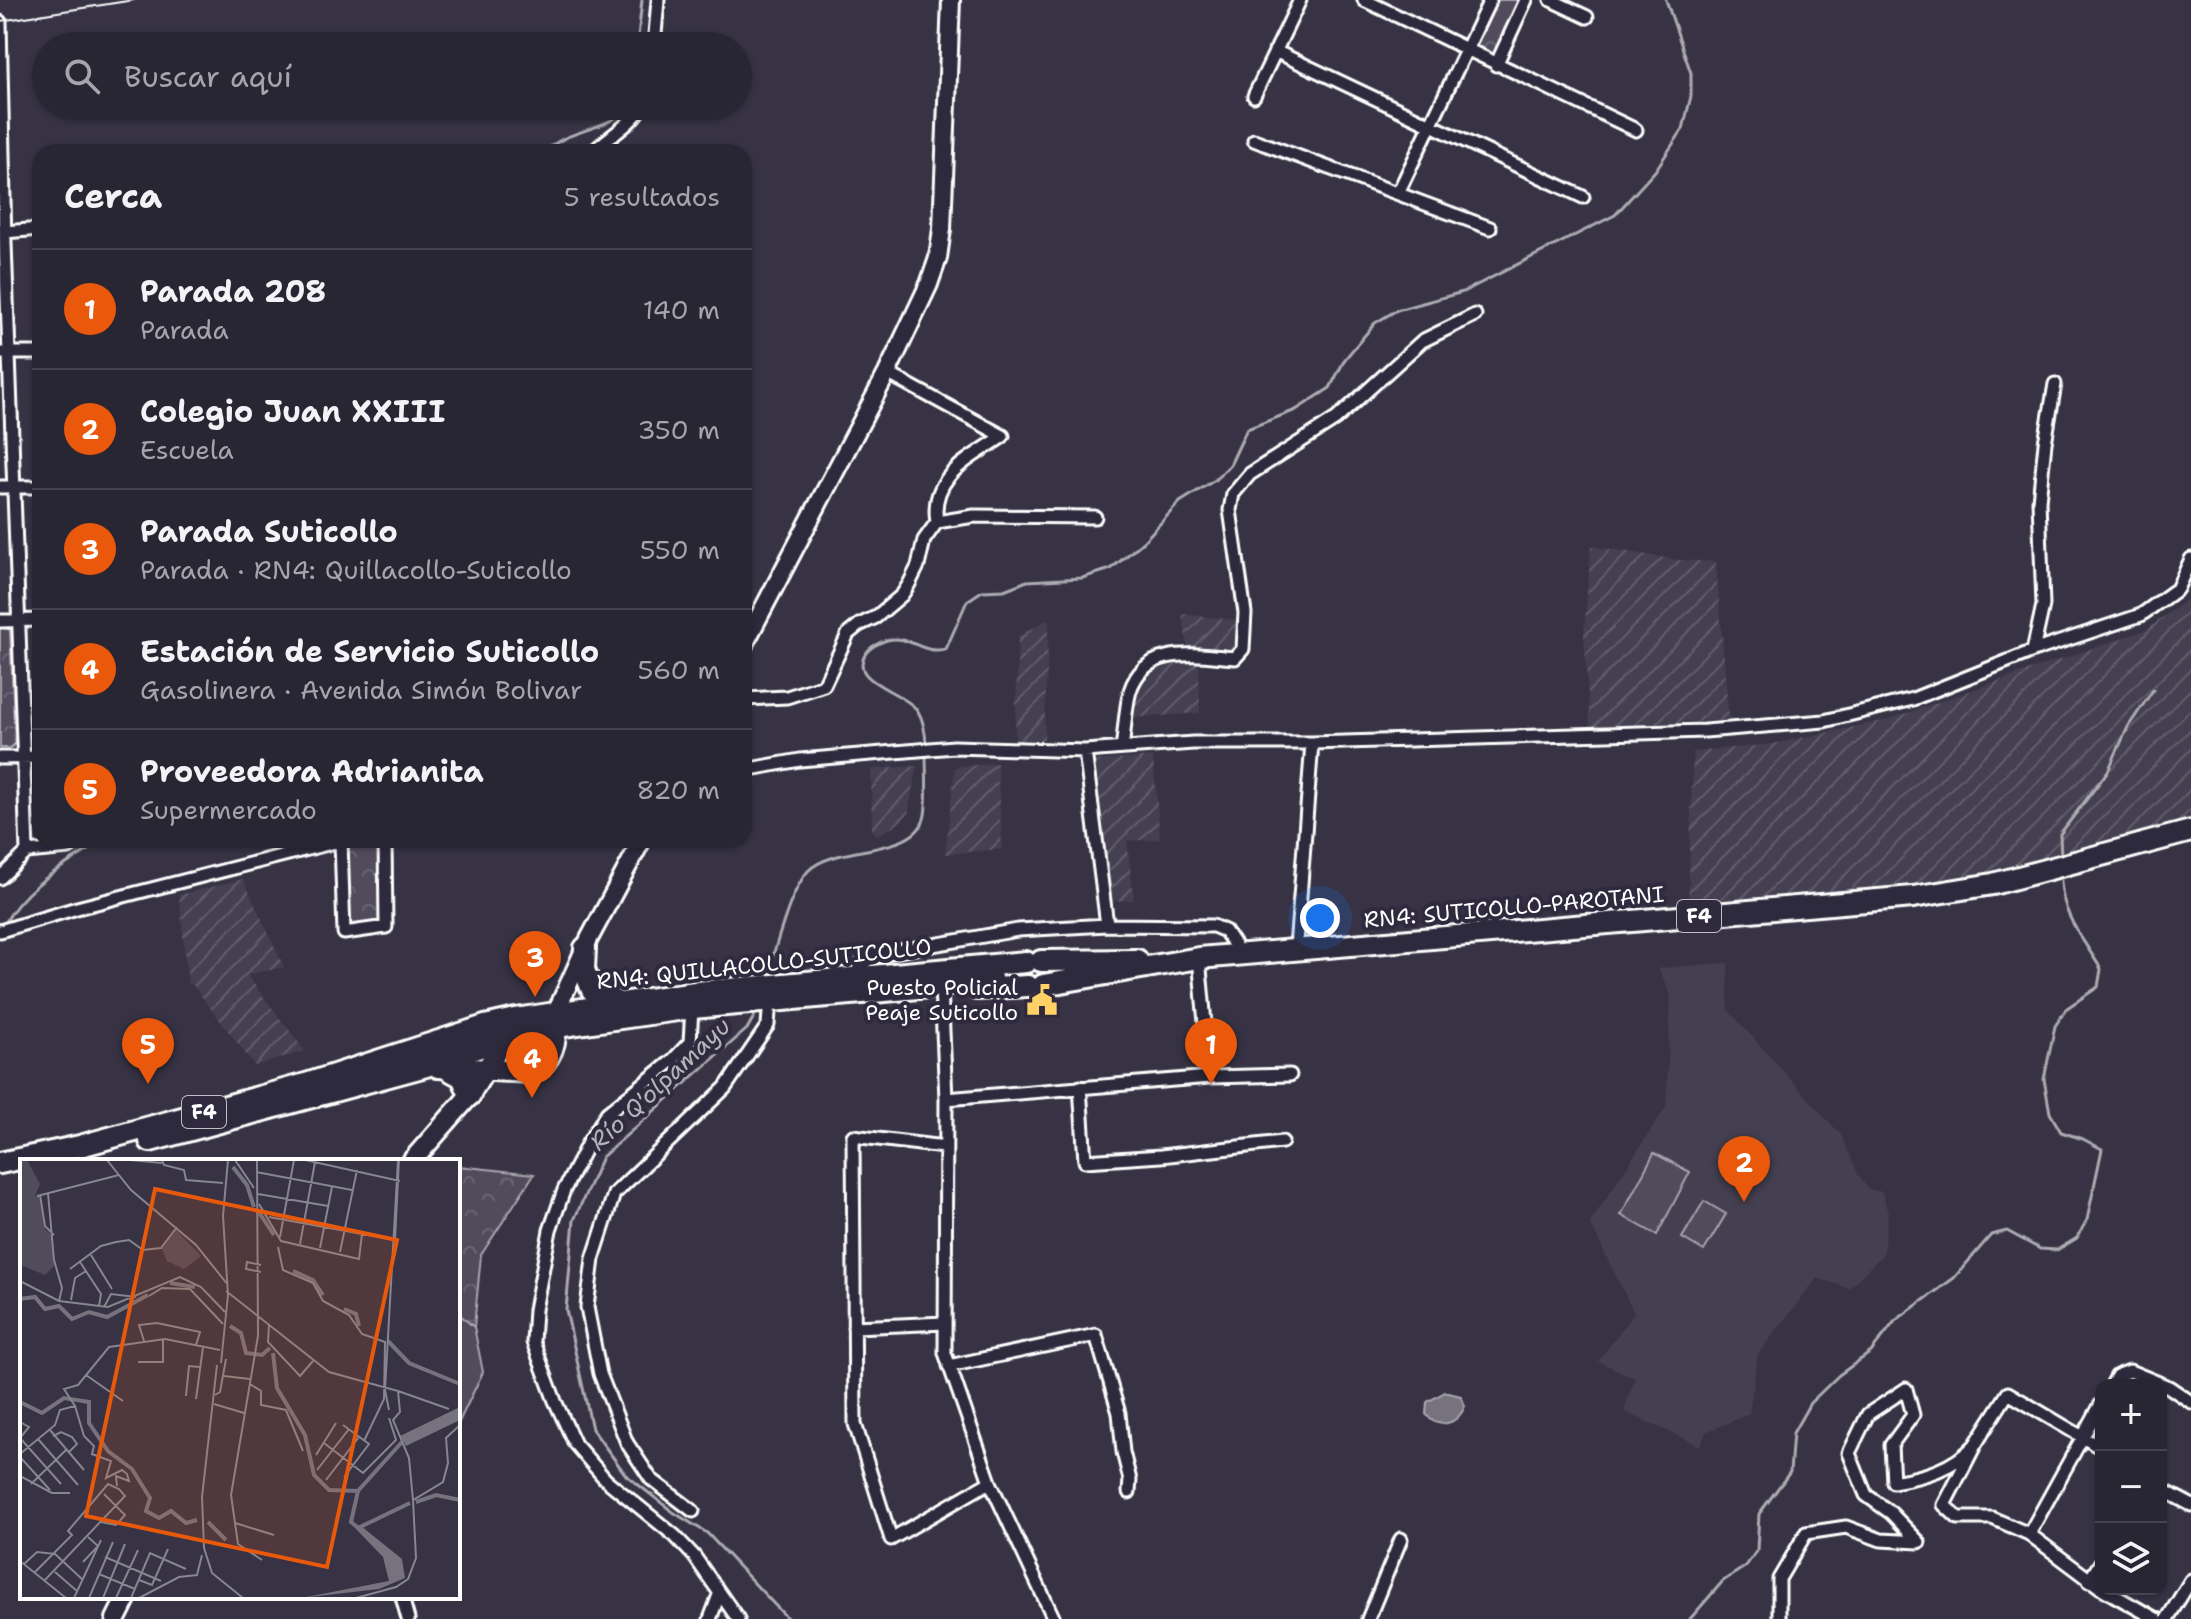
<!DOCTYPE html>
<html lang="es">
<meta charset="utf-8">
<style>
body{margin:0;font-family:"Shantell Sans",sans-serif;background:#312e3c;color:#f1f3f6}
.controls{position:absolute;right:24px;bottom:24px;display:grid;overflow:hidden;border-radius:16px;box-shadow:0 2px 6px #0004}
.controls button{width:72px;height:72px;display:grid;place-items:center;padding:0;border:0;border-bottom:2px solid #45434f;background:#292634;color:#f1f3f6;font:40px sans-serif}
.you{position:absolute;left:1320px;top:918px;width:28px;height:28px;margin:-20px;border:6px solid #fff;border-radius:50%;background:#1a73e8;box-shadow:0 0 0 12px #1a73e833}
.badge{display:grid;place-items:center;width:52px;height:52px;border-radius:50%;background:#ea580c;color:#fff;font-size:26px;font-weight:700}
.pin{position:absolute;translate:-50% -66px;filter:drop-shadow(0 2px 4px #0008)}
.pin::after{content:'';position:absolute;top:42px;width:28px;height:24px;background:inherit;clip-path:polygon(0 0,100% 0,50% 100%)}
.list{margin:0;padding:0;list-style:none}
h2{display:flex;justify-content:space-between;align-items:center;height:104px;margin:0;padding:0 32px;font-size:34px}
h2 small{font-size:26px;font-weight:400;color:#a5a5ac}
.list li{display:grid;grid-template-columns:52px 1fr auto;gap:24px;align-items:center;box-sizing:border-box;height:120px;padding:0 32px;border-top:2px solid #45434f}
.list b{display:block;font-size:30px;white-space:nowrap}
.list p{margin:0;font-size:26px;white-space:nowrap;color:#a5a5ac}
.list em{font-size:26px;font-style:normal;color:#a5a5ac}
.icon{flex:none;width:44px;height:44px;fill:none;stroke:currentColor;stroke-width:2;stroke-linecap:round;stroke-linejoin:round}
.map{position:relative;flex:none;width:2191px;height:1619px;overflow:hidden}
.search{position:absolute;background:#292634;box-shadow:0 2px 6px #0004;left:32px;top:32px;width:720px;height:88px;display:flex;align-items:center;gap:20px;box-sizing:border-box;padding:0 28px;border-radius:44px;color:#a5a5ac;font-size:30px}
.panel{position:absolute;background:#292634;box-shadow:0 2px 6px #0004;left:32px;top:144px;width:720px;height:704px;border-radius:24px}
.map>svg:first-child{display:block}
.built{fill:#444051}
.industrial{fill:url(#industrial-furrows)}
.grass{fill:#514c5c;stroke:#a8a6ae;stroke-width:2}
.park{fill:url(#park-crowns);stroke:#a8a6ae;stroke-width:2}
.water{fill:#76737f;stroke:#adabb2;stroke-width:2}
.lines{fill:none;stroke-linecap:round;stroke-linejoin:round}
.stream{stroke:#adabb2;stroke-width:3}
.trunk-tunnel{stroke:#4b4758;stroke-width:20;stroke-dasharray:20 10;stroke-linecap:butt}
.minor-casing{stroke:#fff;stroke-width:17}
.secondary-casing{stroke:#fff;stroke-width:22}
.primary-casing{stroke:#fff;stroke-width:24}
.trunk-casing{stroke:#fff;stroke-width:26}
.minor{stroke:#2f2a3d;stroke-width:11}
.secondary{stroke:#2f2a3d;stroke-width:16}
.primary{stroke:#2f2a3d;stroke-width:18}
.trunk{stroke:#2f2a3d;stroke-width:20}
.tram{stroke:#fff;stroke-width:2}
.labels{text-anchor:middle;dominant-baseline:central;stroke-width:8;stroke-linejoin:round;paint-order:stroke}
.shield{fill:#2f2a3d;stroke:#c1bfc5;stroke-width:2}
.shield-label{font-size:20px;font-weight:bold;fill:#fff}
.street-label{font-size:22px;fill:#fff;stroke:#2f2a3d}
.poi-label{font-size:22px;fill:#fff;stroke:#2f2a3d;text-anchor:end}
.water-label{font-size:24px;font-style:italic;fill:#b4b2b9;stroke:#2f2a3d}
.inset-river{fill:none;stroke:#76737f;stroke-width:4}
.inset-road{fill:none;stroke:#87858f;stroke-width:2}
.view{fill:#e8590c;fill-opacity:0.15;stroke:#e8590c;stroke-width:4}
.inset-edge{fill:none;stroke:#fff;stroke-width:4}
</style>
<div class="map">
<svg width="2191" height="1619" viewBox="0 0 2191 1619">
<defs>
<pattern id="industrial-furrows" width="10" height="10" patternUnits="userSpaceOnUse" patternTransform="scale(2)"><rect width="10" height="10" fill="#444051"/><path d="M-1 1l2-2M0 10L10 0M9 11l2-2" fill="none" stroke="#605d6b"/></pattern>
<pattern id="park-crowns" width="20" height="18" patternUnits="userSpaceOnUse" patternTransform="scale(2)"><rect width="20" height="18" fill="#514c5c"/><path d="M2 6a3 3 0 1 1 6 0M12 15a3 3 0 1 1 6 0" fill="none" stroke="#6b6774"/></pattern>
</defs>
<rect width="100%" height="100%" fill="#373345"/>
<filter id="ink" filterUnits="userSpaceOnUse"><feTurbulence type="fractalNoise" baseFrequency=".0125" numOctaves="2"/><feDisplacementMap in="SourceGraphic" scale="16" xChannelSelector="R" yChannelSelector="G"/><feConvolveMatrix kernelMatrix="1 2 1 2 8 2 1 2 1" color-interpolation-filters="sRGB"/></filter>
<g filter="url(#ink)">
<path class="built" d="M1728,963V1010L1841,1135L1858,1174L1868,1189L1882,1192L1888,1213L1883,1254L1849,1288L1817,1278L1758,1354L1749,1414L1706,1432L1700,1446L1624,1411L1635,1378L1598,1361L1634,1313L1590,1223L1666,1107L1671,996L1658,968Z"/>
<path class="industrial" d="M1591,546L1679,560L1716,562L1729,720L1590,727L1584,633Z
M2191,596V818L2032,866L1865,891L1688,908L1693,752L1772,744L1887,720L2148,629Z
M1182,614L1237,620L1236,648L1231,653L1188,649Z
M1049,619L1044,740L1015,742L1018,636Z
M1199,661L1200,713L1132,718L1140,686L1155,668L1171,663Z
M1153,757L1160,839L1127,841L1134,900L1109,901L1092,761Z
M997,763L1002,849L945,854L955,767Z
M917,766L908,814L895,826L877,835L872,830L871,769Z
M243,879L284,967L247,975L305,1051L255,1066L192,984H188L179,895Z"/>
<path class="grass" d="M539,1040L544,1046L543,1058L519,1064L512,1056V1046Z
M1654,1153L1690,1172L1657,1235L1621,1215Z
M1704,1201L1726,1214L1704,1251L1682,1238Z
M458,1313L474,1327L483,1372L458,1424Z"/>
<path class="park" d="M1495,0H1520L1493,59L1472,49Z
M0,626L10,630L15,744L10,748H0Z
M377,842L380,848L382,919L379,924L352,926L346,920V847Z
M458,1166L534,1174L481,1255L474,1327L458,1313Z"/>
<path class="water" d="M1445,1392L1461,1396L1465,1406C1458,1424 1438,1431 1426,1414L1427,1402Z"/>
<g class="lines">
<path class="stream" d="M637,46L642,0
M543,152C550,147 558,141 565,138C581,130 621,123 627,106
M926,745C926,735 923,718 917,710C902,690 847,682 866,653C871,646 878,643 887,640C910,634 921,655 946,649L967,601L982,591L1004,590L1027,581L1082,578L1111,569L1144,541L1180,502L1215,480L1230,465L1247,429L1296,410L1330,388L1345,359L1375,323L1397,310L1463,292L1615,215L1655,171L1683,129L1691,96V73L1666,0
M2061,858L2060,834L2108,771L2128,727L2153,690
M3,927C24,885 66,865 104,840
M771,962C779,937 791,890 808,871C834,843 918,858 925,815C928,795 926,773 926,753
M756,1013L747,1029L602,1157L574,1220L566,1310L592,1429L626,1475L673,1512L707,1533L788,1619
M1690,1619L1723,1581L1746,1566L1757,1550L1759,1514L1790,1472L1793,1433L1810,1403L1839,1375L1871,1352L1895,1321L1954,1278L1991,1235L2007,1231L2040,1249L2057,1250L2077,1238L2087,1220L2102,1149L2083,1139L2061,1132L2050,1113L2044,1079L2055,1026L2067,1008L2098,987L2101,969C2084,940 2062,916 2061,881"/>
<path class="trunk-tunnel" d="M1027,974L1042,973"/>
<defs>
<path id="minor" d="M1364,0L1636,130
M1551,0L1587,17
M0,22L5,243L27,852L0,878
M654,46L658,0
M1275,51L1583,197
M1496,65L1526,0
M1254,96L1300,0
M1254,140L1490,228
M593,152C609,136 630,126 642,106
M1398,193L1490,0
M5,232L40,229
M0,353H40
M0,487H40
M937,522L974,516L1095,517
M0,621L40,620
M2033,651L2043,605L2039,501L2045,443L2055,384
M744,699L787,697L824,685L848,634L859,625L876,617L902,595L909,584L918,566L924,540L937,522C929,475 971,459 1003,436L887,373
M1122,748C1125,730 1125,709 1130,691C1145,644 1196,655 1235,658L1243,649L1245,613L1230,510L1233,494L1250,474L1336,419L1422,341L1475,315
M1085,751L1107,925
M0,758L40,757
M744,770L800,760L954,747L1085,751L1193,743H1312L1705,731L1824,721L1913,699L2033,651L2141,615L2177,589L2191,559
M341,841L344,933L386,927L385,840
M27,852L69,848L81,840
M0,931L77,908L343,840
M1296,948L1312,743
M1199,958L1210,1077
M852,979L862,964L876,955L1018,930L1107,925L1213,926L1225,931L1241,955
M941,986L946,1099L945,1353L990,1482L1054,1619
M692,1008L690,1042L672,1061L607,1113L588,1143L564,1190L550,1230L535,1310L533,1342L555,1401L575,1444L606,1480L675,1536L694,1556L738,1619
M1080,1087L1085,1161L1161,1156L1282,1142
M946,1099L1210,1077L1290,1075
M944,1147L853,1136L855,1424L891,1539L990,1482
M854,1327L945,1323
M949,1366L1096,1335L1119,1413L1123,1452L1130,1480L1129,1492
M2112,1385L2117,1376L2130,1371L2169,1387L2191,1402
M2101,1448L2008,1393L1975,1445L1944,1505L1958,1518H1992L2029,1534L2101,1588
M2161,1489L2191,1505
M693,1511L651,1479L627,1443L600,1374L587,1307L593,1259L614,1194L725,1088L768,1025L770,1000
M2029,1534L2101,1404
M2089,1581L2101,1562
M2103,1589L2156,1619
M402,1597L408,1619
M710,1619L719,1595
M1368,1619L1401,1539
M1779,1619V1579L1806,1533L1846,1527L1881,1540L1919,1542L1891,1513L1866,1495L1849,1453L1868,1414L1906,1389L1913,1415L1891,1445L1893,1482C1924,1477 1953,1469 1975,1445
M2167,1619L2191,1580"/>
<path id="secondary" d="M744,645L887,373L929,284L938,258L942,229L951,0
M556,1022V1012L589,939L642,840"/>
<path id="primary" d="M412,1161L470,1095L508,1033
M116,1619L127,1597"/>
<path id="trunk" d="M585,948L584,970L592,990L617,1002
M1041,961L1137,960
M1043,985L1199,958L1913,897L1993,884L2191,831
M977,989L1028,986
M438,1067L530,1072C549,1064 555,1048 556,1027
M444,1067L462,1077L470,1095
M150,1141L426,1066L505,1038L556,1027L692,1008L941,986L991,978
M0,1163L80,1146L306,1084L485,1026L516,1019L695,992L1026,962"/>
</defs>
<use href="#minor" class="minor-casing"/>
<use href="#secondary" class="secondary-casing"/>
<use href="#primary" class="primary-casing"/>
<use href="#trunk" class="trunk-casing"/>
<use href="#minor" class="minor"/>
<use href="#secondary" class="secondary"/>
<use href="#primary" class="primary"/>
<use href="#trunk" class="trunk"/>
<path class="tram" d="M0,21L134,0"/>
</g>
</g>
<defs>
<symbol id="civic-bare" viewBox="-9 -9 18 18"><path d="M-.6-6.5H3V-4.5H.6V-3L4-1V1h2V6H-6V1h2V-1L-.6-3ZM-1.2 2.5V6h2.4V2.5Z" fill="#ffd166" stroke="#2f2a3d" stroke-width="2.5" paint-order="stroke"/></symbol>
</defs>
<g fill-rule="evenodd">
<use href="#civic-bare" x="1020" y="978" width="44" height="44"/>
</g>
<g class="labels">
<g class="shield">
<rect x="1677" y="900" width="44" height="32" rx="6"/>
<rect x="182" y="1096" width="44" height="32" rx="6"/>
</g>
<g class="shield-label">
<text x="1699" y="916">F4</text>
<text x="204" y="1112">F4</text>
</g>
<g class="street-label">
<text transform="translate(1514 907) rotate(-5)">RN4: SUTICOLLO-PAROTANI</text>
<text transform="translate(764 964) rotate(-6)">RN4: QUILLACOLLO-SUTICOLLO</text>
</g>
<g class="poi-label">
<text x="1018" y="987">Puesto Policial<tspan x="1018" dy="25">Peaje Suticollo</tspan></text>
</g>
<g class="water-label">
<text transform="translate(660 1084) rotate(-43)">Río Q'olpamayu</text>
</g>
</g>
<g transform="translate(20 1159)">
<rect width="440" height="440" fill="#373345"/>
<path d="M7,1L20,25L15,37H19L25,70L33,77L34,107L25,116L0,106V3ZM156,71L181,97L164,110L147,102L142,90Z" fill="#514c5c"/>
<path d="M440,248V261L386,287L380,277ZM341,367L382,400L385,419L359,430L281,439L369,422L363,398L336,370Z" fill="#76737f"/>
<path class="inset-river" d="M213,8L227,26L234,48M238,52L254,76M273,112L293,121L303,136M150,124L175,128M0,140L15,138L25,150L39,147L52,160L69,153L87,158L128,136M324,150L336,155L339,167M210,167L221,174L226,194L242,196L250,189M368,182L389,204L440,225M253,194L257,229L285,276L294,316L309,331L338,332M0,243L22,254L44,239L69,243V264L88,292L112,310L130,339L126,352L139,359L151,352L166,364L177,361M396,343L416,336L440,341M188,363L206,381M338,369L390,344M343,373L331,363L338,332L382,283"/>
<path class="inset-road" d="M87,1L111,31L176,86L208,126M110,1L142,4M142,1L144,6L164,11L166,21L203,24M215,1L234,29M237,1L238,177L211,336L218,385L242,401M285,1L380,22M236,13L332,31M28,34L34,101L42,129L39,142M238,35L308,47M20,36L25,67L34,76M17,37L99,16M239,45L261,82L339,100L342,75M249,58L375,81L379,1M260,78L274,1M280,85L295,3M258,88L263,111L293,124L303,142L329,156L342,175L365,183L364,240L344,282M300,89L312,28M320,93L337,11M71,96L92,130M60,103L81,135L79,147M241,106L227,103L226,110L241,113M50,110L81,87L96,83L109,81L123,91L141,89L157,68M0,122L39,142L88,148L160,118L181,128L205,153M206,132L309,213L378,232L380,253L373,261L389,299L393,341L423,323L428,304L426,279L440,266M129,137L142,129L170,130L203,165M51,141L55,119L66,112M84,148L91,135L116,138M249,166L248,183L280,217L293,202M124,182L119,166L137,164L180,173L176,186M118,203H143V180M201,204L208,136L203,57L208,1M197,206L182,338L184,389L192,414L223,439M66,216L103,242M204,217L230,220M230,225L241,232V246L266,251L283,292M378,232L429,250M195,236L200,233L206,200M166,237L169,207L180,208M176,240L183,188M194,245L224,254M55,247L64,277L74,287L72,295L91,302L86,319L102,311L107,315L109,322L96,317L97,327M369,251L365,231L378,1M0,263L9,268L0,279M323,266L349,285L324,318M30,271L64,311M33,277L41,273L52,278L57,285L48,294M0,279L41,325M18,280L58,326M304,284L343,314L376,281L369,259M0,295L35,266L40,251L55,247L44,230L58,226L89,188L145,180L200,191M296,296L316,264M0,298L30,331M297,311L329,270M0,317L32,334H50M306,321L339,278M11,325L46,291M81,363L96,366L105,356L84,335M215,364L254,376M85,398L141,422M0,402L46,439M63,403L78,387L68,378M4,405L17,393L35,395L63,421M35,413L57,432M14,414L52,376L48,372L88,325L99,330L105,337L24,422M79,415L115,430M119,421L132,426L148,390M54,439L81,381M69,439L93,383M83,439L105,385M96,439L118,391M111,439L130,394L166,410M119,439L159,418L177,416L182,396M336,439L376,428L388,420L396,399L393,341"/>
<path class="view" d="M135,30L377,81L307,408L66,357Z"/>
<rect width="440" height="440" class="inset-edge"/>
</g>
</svg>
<div class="controls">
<button>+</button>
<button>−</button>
<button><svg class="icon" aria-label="layers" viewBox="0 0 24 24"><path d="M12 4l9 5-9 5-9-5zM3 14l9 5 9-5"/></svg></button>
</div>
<div class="you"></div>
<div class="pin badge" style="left:1211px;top:1084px">1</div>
<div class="pin badge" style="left:1744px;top:1202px">2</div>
<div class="pin badge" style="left:535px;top:997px">3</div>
<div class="pin badge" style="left:532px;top:1098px">4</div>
<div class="pin badge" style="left:148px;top:1084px">5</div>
<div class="search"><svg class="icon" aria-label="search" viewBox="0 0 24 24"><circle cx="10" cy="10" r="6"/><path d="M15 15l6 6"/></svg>Buscar aquí</div>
<section class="panel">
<h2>Cerca<small>5 resultados</small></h2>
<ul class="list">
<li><span class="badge">1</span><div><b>Parada 208</b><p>Parada</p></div><em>140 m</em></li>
<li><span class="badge">2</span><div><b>Colegio Juan XXIII</b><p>Escuela</p></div><em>350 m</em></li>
<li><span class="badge">3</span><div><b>Parada Suticollo</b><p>Parada · RN4: Quillacollo-Suticollo</p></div><em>550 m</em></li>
<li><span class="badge">4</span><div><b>Estación de Servicio Suticollo</b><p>Gasolinera · Avenida Simón Bolivar</p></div><em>560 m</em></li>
<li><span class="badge">5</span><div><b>Proveedora Adrianita</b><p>Supermercado</p></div><em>820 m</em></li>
</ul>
</section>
</div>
